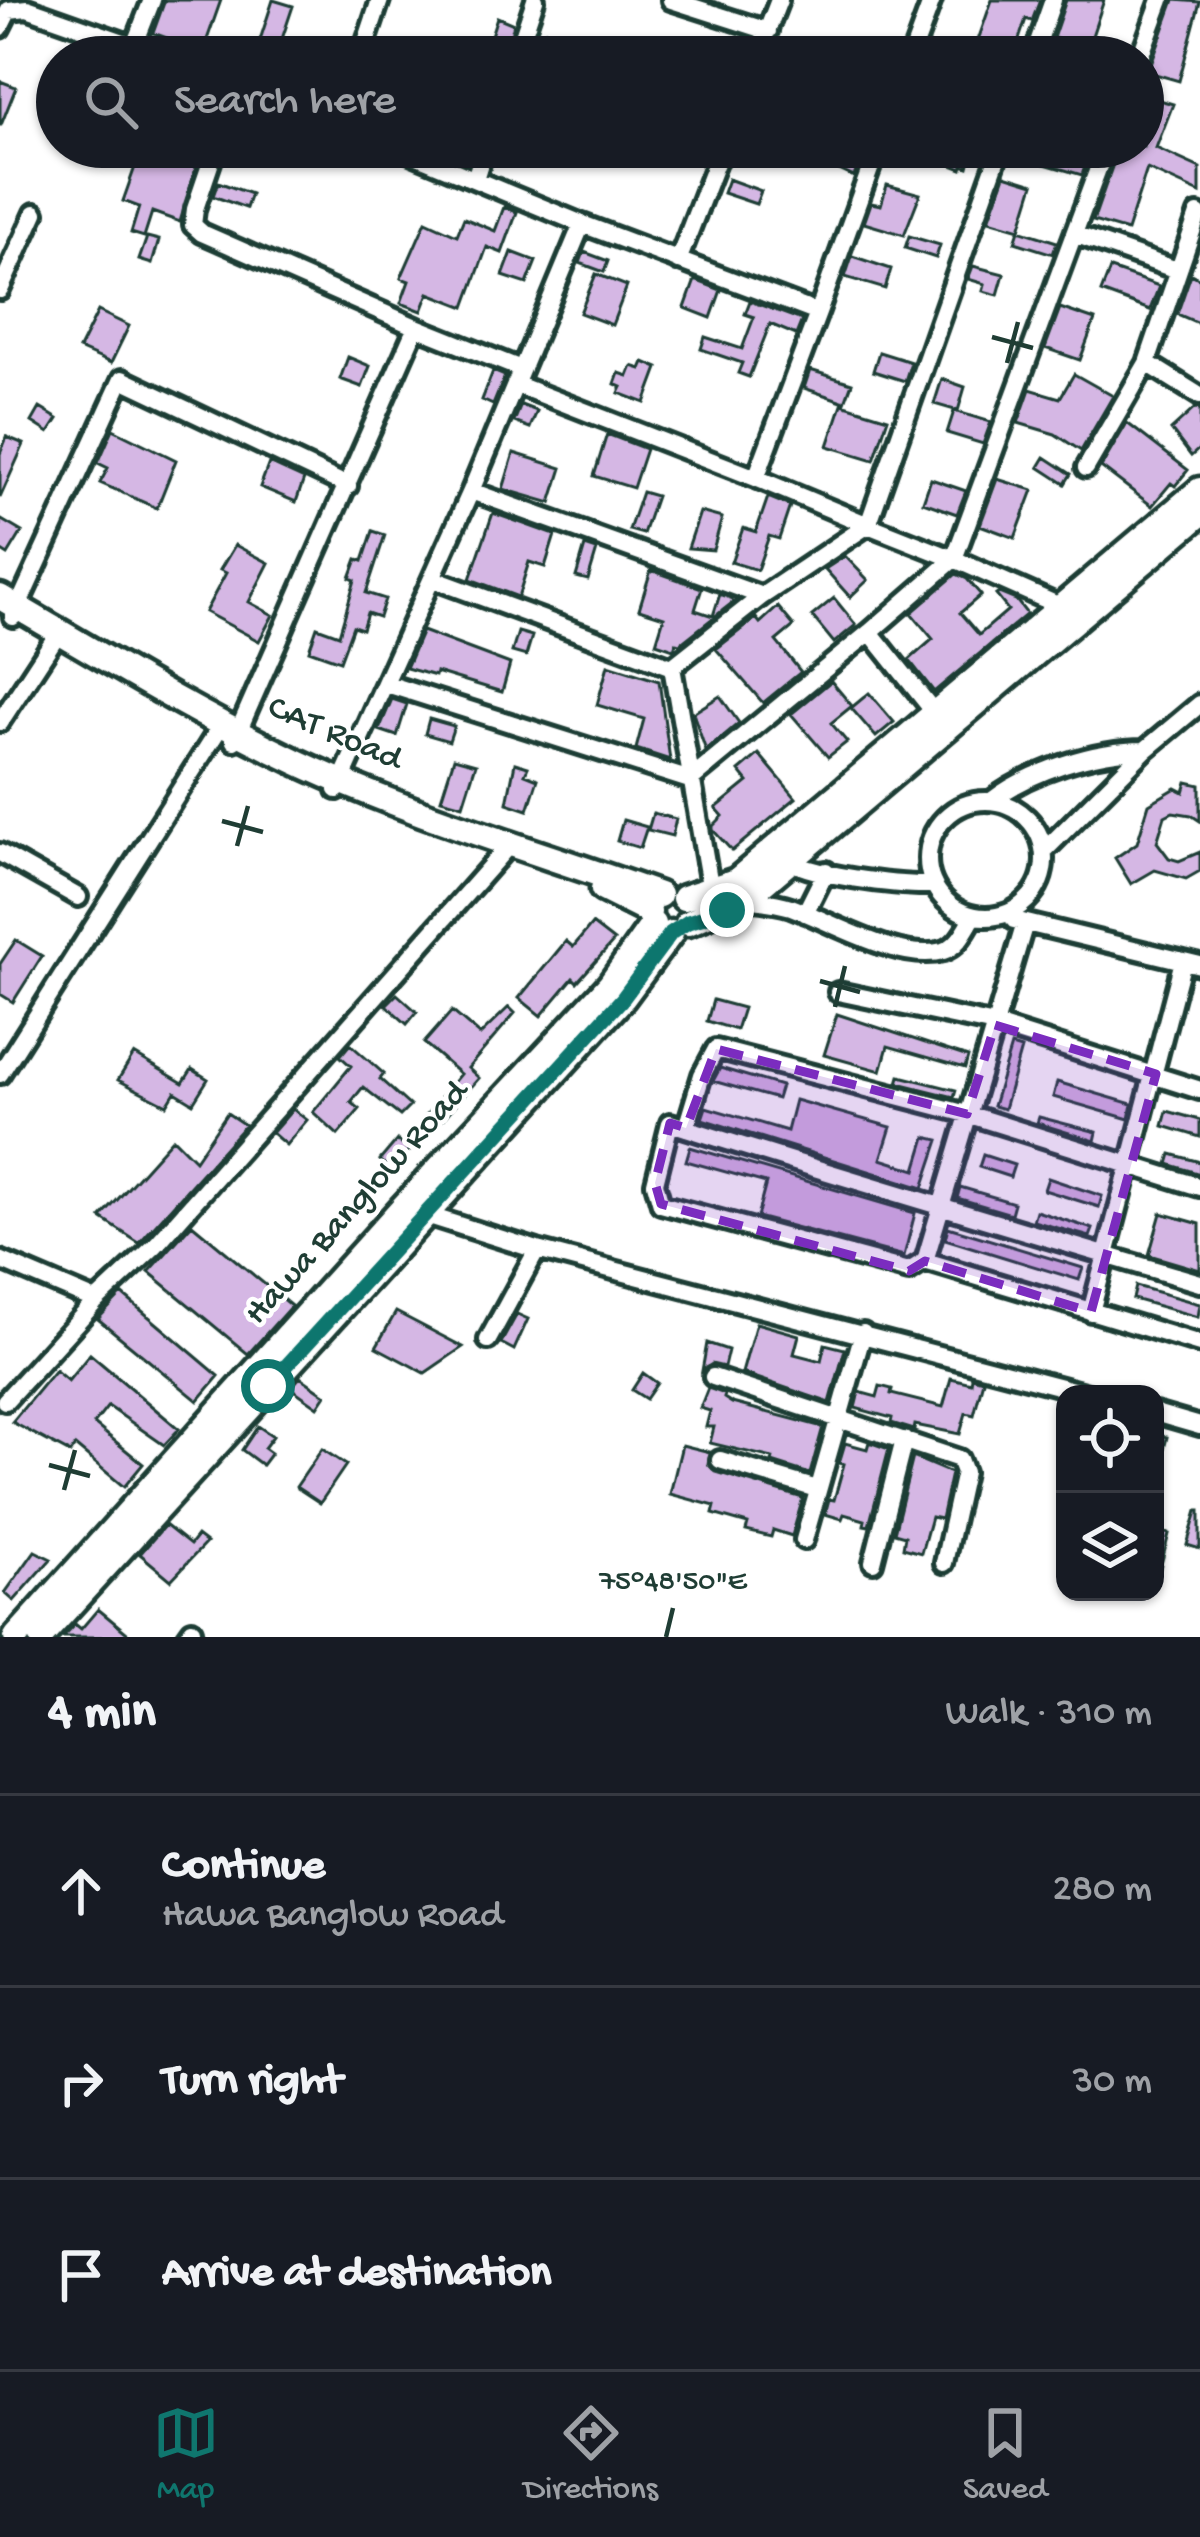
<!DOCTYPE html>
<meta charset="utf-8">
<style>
body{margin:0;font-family:"Gochi Hand",sans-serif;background:#20242c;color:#f1f3f6}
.controls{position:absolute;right:36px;bottom:36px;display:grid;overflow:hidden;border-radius:24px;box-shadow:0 3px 9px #0004}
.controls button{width:108px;height:108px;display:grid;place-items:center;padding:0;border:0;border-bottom:3px solid #363941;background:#171b24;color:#f1f3f6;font:60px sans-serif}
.stop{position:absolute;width:36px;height:36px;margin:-27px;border:9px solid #0f766e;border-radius:50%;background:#fff}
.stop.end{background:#0f766e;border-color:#fff;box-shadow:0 3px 12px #0008}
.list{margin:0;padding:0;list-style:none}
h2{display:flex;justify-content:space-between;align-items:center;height:156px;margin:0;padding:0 48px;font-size:51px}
h2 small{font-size:39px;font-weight:400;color:#9ea1a6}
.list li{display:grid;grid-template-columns:78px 1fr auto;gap:36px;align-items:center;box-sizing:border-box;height:192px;padding:0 48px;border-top:3px solid #363941}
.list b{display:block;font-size:45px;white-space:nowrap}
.list p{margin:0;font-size:39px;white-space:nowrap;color:#9ea1a6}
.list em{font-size:39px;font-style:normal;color:#9ea1a6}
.icon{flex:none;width:66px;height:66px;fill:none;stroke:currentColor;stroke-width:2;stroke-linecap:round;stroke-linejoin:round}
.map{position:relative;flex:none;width:1200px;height:1637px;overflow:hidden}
.search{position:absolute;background:#171b24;box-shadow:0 3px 9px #0004;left:36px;right:36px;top:36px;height:132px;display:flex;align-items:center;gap:30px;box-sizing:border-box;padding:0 42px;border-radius:66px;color:#9ea1a6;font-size:45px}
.sheet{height:732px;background:#171b24}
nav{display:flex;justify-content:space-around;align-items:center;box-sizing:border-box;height:168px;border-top:3px solid #363941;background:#171b24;font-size:33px;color:#9ea1a6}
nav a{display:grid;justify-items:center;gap:6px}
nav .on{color:#0f766e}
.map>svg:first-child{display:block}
.building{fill:#d5b7e4;stroke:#1f3d34;stroke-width:3}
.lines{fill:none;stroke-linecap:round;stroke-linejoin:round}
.street-casing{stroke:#1f3d34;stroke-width:26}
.secondary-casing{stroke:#1f3d34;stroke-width:33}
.street{stroke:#fff;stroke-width:16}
.secondary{stroke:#fff;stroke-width:24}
.route{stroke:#0f766e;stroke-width:15}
.marked{fill:#7b2cbf;fill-opacity:0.2;stroke:#7b2cbf;stroke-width:9;stroke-dasharray:24 15;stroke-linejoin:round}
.ticks{fill:none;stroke:#1f3d34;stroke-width:4.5}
.labels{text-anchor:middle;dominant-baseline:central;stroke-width:9;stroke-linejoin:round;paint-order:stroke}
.street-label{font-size:36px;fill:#1f3d34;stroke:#fff}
.ticks-label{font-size:30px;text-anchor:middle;fill:#1f3d34;stroke:#fff;stroke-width:9;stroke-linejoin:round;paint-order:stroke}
</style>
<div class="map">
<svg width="1200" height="1637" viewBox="0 0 1200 1637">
<rect width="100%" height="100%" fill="#fff"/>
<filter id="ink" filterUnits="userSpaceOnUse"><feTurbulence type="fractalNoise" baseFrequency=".00833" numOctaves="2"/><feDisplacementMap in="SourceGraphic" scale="24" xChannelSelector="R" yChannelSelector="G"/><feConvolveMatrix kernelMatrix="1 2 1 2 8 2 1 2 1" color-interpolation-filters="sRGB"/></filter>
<g filter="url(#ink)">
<path class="building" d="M165,0H221L203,51L153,33Z
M273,0L293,6L282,39L274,57H249L254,41L259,43Z
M992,0H1040L1032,21L1026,19L1013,57L976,46Z
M1066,0H1104L1088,48L1053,38Z
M1174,0L1200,2L1179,81L1148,72Z
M497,17L514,24L504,57H484Z
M546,31L589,42L586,54L543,42Z
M0,81L16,87L1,125H0Z
M1143,95L1173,104L1156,148L1200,168V193L1147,169L1127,231L1093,221L1119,147H1143Z
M142,147H159L198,161L180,222L152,212L144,237L131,233L139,207L123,201Z
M751,147L784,148L864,147L854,177L824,163L787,149L797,153L793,164Z
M906,147H953L972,152L968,167L963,165L962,169Z
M1046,147H1085L1081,159L1087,161L1082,175L1041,163Z
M1005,175L1034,184L1020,229L989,220Z
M728,179L761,191L756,204L723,193Z
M218,182L251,194L246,208L213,196Z
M887,185L920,194L904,235L864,223L871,203L881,205Z
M504,207L517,212L502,253L487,247L465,307L429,293L422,311L401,303L409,281L401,278L426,221L457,235L464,218L495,231Z
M1019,230L1057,242L1053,254L1015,242Z
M909,236L940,245L936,258L905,248Z
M147,237L159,240L152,264L139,260Z
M512,252L536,261L527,284L503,276Z
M584,252L608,261L604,272L580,263Z
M852,256L891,269L885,289L845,277Z
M973,266L1004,274L998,295L983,291L985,284L968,279Z
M1110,269L1159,286L1150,310L1101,292Z
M596,274L627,286L612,325L580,313Z
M1191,274L1200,279V324L1177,314Z
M695,280L721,290L711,318L685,308Z
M750,301L802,320L796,335L770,324L749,377L738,373L742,363L701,349L705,337L742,349L754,317L745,314Z
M1060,308L1095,320L1080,360L1045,348Z
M98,311L129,326L111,363L79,349Z
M879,352L911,362L905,381L873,371Z
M348,357L370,366L362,387L340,379Z
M644,362L658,368L645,403L619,393L622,387L615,384L619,373L628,376L632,366L641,369Z
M810,370L852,383L845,402L804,388Z
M493,371L505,376L493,405L482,400Z
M1074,374L1113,396L1081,451L1055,434L1018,423L1030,389L1060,398Z
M942,379L965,387L958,411L934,404Z
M842,404L888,418L874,460L828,446Z
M521,405L537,411L530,428L514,422Z
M40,408L58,419L49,433L32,422Z
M1195,408L1200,409V448L1191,456L1171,430Z
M954,411L991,422L983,444L947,433Z
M1127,423L1188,470L1175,486L1171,483L1152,506L1101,467Z
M113,429L176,460L157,508L100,483L108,468L98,463Z
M607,434L646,449L633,488L594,476Z
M7,437L24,444L0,498V454Z
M514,453L562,468L551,503L503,489Z
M1045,457L1071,474L1065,484L1039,467Z
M269,463L304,479L296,502L260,487Z
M931,479L966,491L957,514L923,502Z
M997,479L1033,490L1015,538L980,525Z
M642,492L656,496L643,534L629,530Z
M768,497L790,506L779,539L769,536L757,570L731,562L743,528L756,532Z
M700,512L722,518L713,550L688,548Z
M493,513L555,535L545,567L529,562L518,597L470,579Z
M0,519L22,532L8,555L0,550Z
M373,531L385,535L366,593L385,599L379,617L367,613L362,629L353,626L340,661L309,650L317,627L339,635L355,580L350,578L357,559L363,561Z
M235,545L269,563L249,602L273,615L259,641L205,612L226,573L220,570Z
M585,546L597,550L588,580L576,577Z
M845,556L868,580L850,597L825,569Z
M651,570L702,588L695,610L713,616L720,594L736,600L680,644L676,643L674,649L656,643L664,617L639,609Z
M956,574L967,579L981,595L960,613L979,635L1008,610L996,595L999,593L1016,600L1027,614L934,692L909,660L933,639L911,613Z
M834,598L856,625L834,643L812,616Z
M778,607L794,626L776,641L801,672L763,703L716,649L756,618L760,623Z
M422,631L510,664L502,692L436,672L435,676L406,668Z
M518,632L532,636L526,656L512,652Z
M608,665L659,681L670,760L636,749L644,719L597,705Z
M831,681L852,706L831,723L847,742L828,757L791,714Z
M869,693L894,722L876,737L851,708Z
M720,696L739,723L706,751L693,713Z
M392,699L407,704L397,736L379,730Z
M429,719L454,726L449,741L425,734Z
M759,754L796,798L732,851L713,830V826L723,816L716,808L748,782L739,771Z
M454,758L476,764L463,805L441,799Z
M515,763L528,767L525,774L538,779L528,810L507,803Z
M1187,782L1200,785V821L1191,815L1173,812L1165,816L1157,842L1169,858L1179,861L1200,852V871L1186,879L1155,870L1131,884L1115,858L1137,843L1149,804L1176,788L1184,792Z
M653,813L676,819L672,836L648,830Z
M623,820L647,827L640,848L617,841Z
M592,924L614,941L577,982L573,978L541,1016L519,998L566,941L573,947Z
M16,940L42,956L13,1002L0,994V964Z
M397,994L417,1012L407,1024L386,1005Z
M713,1000L743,1008L736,1030L707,1021Z
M509,1007L515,1013L468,1068L479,1078L428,1136L417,1126L460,1074L424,1043L452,1011L480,1035Z
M837,1014L968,1057L965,1068L888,1046L881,1071L824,1055Z
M350,1044L384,1074L380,1079L410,1106L400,1116L363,1087L351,1102L360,1109L338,1135L313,1112L351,1066L340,1056Z
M1011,1046L1021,1049L1004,1109L993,1106Z
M134,1054L183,1083L192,1069L208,1079L193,1103L175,1092L167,1105L118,1080Z
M720,1068L781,1086L777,1099L713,1081Z
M900,1076L956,1090L954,1097L898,1083Z
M1057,1082L1132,1104L1129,1119L1053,1097Z
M795,1100L891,1127L881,1159L916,1170L926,1137L939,1140L923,1188L702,1119L706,1107L787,1131Z
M293,1109L307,1120L286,1145L272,1133Z
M1167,1111L1200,1120V1137L1163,1126Z
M227,1113L245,1125L139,1243L101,1218L173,1138L195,1160Z
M1039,1117L1097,1132L1095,1141L1037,1123Z
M397,1140L409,1151L392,1171L380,1160Z
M690,1147L915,1213L904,1256L757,1217L766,1183L686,1161Z
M1171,1154L1200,1162V1174L1168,1164Z
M983,1155L1014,1165L1010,1177L979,1167Z
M1048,1178L1102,1196L1099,1207L1044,1190Z
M960,1187L1014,1203L1011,1214L957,1198Z
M1036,1211L1093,1229L1090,1237L1033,1221Z
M1161,1213L1200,1224V1270L1149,1255Z
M192,1224L291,1306L248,1354L149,1272Z
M948,1227L1083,1268L1079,1280L945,1239Z
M1136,1286L1200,1304L1198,1317L1133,1299Z
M122,1294L219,1376L198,1401L98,1319Z
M396,1312L463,1347L425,1373L376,1347Z
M517,1314L528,1319L514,1350L501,1343Z
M756,1323L799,1335L794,1354L821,1361L825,1344L845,1349L830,1403L742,1373Z
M707,1343L728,1350L724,1367L712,1364L702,1371Z
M90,1354L179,1429L164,1445L108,1406L94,1424L143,1464L124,1487L75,1446L70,1453L12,1422L55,1370L68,1381Z
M643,1373L657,1383L646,1399L632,1390Z
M300,1377L326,1395L318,1407L291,1388Z
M972,1377L983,1380L974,1415L966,1413L960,1434L915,1425L914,1430L891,1423L892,1418L855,1408L859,1392L877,1397L880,1386L892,1389L891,1394L943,1407L951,1378L971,1383Z
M708,1388L725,1394L724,1398L732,1403L823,1427L810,1474L772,1462L773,1458L710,1443L714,1427H706L710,1411L700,1408Z
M258,1426L273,1436L264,1448L271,1453L262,1465L242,1450Z
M1155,1434L1167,1437L1159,1469L1155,1468Z
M869,1442L889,1449L869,1526L864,1525L865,1520L844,1514L842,1519L825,1514L829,1499L834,1500L844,1464L839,1463L845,1443L867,1449Z
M682,1445L710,1452L708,1464L716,1472L803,1498L792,1536L773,1530L771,1537L746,1531L748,1524L713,1514L715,1506L670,1494Z
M322,1449L346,1465L320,1503L296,1487Z
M913,1457L951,1473L941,1519L931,1517L921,1553L903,1548L905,1536L894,1533Z
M1197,1511H1200V1549L1187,1545Z
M165,1525L190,1545L197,1536L206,1543L171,1580L140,1554Z
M1155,1530L1169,1534L1159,1572H1155Z
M35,1551L51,1559L14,1601L5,1593Z
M98,1609L132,1637H63L75,1624L81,1629Z"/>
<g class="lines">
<defs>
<path id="street" d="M671,0L768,31
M0,28L9,10L27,8L166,57
M134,46L152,0
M361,57L380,0
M516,57L535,0
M757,57L779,0
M911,57L932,0
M1033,57L1053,0
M1140,57L1161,0
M216,147L195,209L193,225L202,233L416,327L521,369
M396,147L582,224
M475,179L485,147
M1074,234L1177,270
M678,261L722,147
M0,290L35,213
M818,313L756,478L868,525L1001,147
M1147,363L1200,396
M515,384L756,478
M1086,468L1147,363L1198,214
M471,491L762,596
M433,579L672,667
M1060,606L954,559L1106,147
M13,617L122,379L348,486
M387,684L690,780L870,632L942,722
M0,722L53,641
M234,741L416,327
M337,790L471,491L582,224L818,313L878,147
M991,801C1030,771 1095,750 1145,750
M928 859a58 58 0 1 1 116 0a58 58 0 1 1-116 0Z
M1044,851L1145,750L1200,704
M0,853L78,897
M783,857C806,876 902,886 933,885
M711,891L672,667L762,596L868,525L954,559L870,632
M745,899C760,901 776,902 791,907C830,921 900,963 943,951C959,946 966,929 974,916
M805,913L826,871
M1014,920L1200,965
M1025,923L925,1261L909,1271L661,1204L655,1183L670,1123C846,1179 1023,1231 1200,1283
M838,992L995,1025L1200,1090
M0,1074L222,724
M686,1128L702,1075L716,1049L967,1114L1200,1187
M417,1212L537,1250L1088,1394
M0,1260L96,1301
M925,1261L1200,1344
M1091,1312L1183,961
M488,1340L537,1250
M713,1377L959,1459L964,1472L944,1563
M5,1401L96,1301L155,1246L510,844
M1155,1413L1200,1426
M720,1460L817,1489
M804,1540L863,1333
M873,1562L904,1440
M187,1637L192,1630"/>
<path id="secondary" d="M0,597C98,654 195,714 297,762C413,816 539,852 659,895
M603,889L649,912
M684,898L736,881L1200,490
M688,923L745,899L1200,514
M16,1637L403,1207L610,985L653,924
M41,1637L623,998L671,933"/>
</defs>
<use href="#street" class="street-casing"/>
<use href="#secondary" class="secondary-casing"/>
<use href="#street" class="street"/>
<use href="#secondary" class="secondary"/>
</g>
</g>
<g class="lines" filter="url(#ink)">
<path class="route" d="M268,1386L623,998L671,933L688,922L727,910"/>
</g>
<path class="marked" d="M995,1025L1156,1074L1091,1312L925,1261L909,1271L661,1204L655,1183L670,1123L686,1128L716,1049L967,1114Z"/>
<path class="ticks" d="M992,337L1033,348M1007,363L1018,322M222,821L263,832M237,846L248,806M820,981L860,992M835,1007L845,966M49,1465L90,1476M64,1490L75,1450M666,1637L673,1608"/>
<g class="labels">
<g class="street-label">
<text transform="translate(334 735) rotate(23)">CAT Road</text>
<text transform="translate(358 1204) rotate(-48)">Hawa Banglow Road</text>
</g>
</g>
<g class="ticks-label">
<text x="673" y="1589">75°48'50"E</text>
</g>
</svg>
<div class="controls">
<button><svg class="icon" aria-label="locate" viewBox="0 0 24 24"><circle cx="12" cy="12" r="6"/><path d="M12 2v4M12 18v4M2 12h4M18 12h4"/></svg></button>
<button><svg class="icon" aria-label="layers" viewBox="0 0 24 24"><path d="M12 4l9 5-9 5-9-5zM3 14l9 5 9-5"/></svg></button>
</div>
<div class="stop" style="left:268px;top:1386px"></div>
<div class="stop end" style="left:727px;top:910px"></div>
<div class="search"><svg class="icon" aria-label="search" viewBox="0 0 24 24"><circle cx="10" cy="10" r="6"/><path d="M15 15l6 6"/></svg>Search here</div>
</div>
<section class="sheet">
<h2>4 min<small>Walk · 310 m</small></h2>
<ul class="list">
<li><svg class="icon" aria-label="ahead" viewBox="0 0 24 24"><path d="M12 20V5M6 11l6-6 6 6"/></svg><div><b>Continue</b><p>Hawa Banglow Road</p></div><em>280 m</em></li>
<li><svg class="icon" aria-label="right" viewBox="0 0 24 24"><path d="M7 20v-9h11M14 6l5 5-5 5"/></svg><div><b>Turn right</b></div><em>30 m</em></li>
<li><svg class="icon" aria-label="arrive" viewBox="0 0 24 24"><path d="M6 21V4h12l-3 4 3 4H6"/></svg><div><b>Arrive at destination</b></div></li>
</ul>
</section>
<nav>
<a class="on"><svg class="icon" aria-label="map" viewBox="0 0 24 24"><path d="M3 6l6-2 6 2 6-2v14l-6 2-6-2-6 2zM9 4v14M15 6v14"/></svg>Map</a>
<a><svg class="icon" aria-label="directions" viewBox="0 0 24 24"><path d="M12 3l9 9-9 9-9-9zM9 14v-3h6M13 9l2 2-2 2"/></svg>Directions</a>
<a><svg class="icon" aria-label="saved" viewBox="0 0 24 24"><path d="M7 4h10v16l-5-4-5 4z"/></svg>Saved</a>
</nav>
